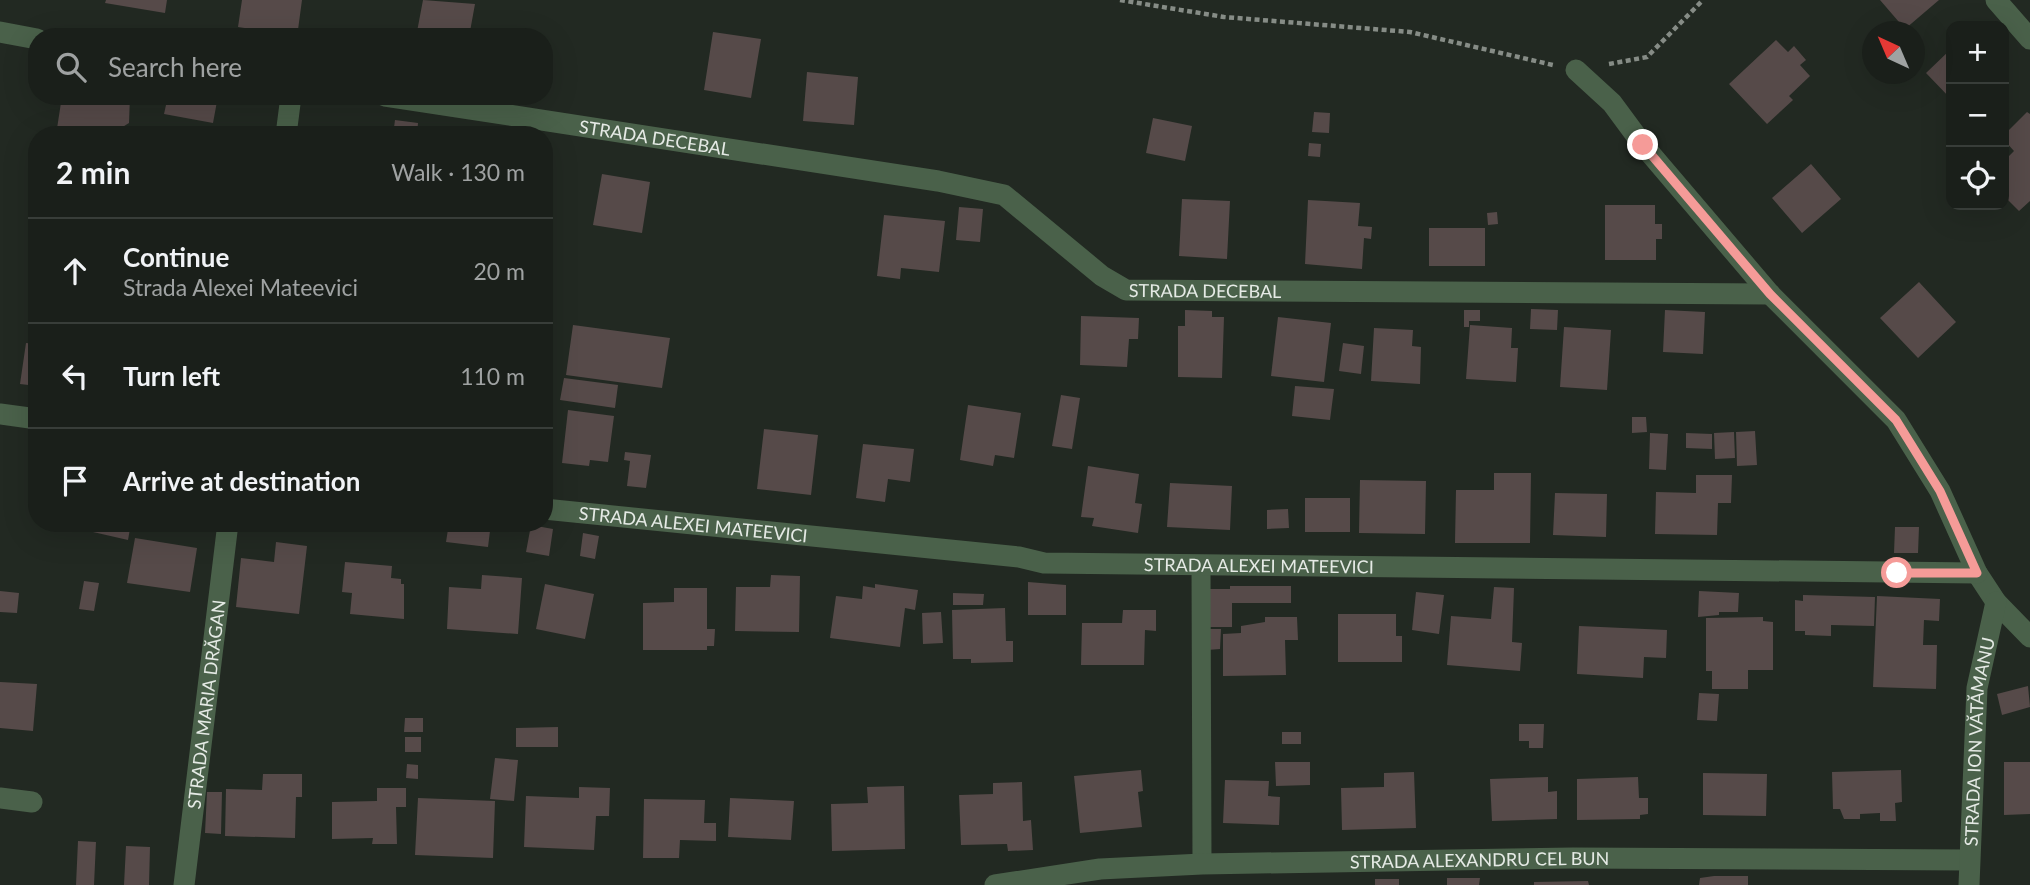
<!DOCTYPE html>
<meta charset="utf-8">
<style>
body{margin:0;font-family:Lato,sans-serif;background:#272c27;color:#f1f3f6}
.controls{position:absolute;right:21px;top:21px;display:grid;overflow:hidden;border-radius:14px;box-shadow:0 7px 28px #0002}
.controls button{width:63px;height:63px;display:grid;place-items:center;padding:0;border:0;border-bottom:2px solid #383d39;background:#1a1f1a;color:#f1f3f6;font:35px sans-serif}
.compass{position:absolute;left:1862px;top:21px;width:63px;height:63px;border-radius:50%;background:#1a1f1a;box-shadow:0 7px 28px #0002;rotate:316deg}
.stop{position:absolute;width:21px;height:21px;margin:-16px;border:5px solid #f59b98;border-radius:50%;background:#fff}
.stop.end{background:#f59b98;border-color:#fff;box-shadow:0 2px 7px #0008}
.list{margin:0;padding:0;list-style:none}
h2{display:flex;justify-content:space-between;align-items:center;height:91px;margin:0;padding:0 28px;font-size:30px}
h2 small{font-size:23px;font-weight:400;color:#9fa2a2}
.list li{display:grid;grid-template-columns:46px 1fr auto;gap:21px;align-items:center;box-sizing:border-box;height:105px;padding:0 28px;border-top:2px solid #383d39}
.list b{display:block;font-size:26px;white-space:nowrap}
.list p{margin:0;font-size:23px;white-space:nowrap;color:#9fa2a2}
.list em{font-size:23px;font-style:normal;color:#9fa2a2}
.icon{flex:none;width:38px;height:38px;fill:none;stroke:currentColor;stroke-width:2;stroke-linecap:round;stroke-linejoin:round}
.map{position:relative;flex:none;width:2030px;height:885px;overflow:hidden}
.search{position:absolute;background:#1a1f1a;box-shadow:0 7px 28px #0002;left:28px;top:28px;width:525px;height:77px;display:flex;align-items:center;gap:18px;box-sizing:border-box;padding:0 24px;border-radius:28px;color:#9fa2a2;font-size:26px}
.panel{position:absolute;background:#1a1f1a;box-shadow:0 7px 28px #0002;left:28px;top:126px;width:525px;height:406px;border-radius:28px}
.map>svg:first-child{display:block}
.building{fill:#564a49}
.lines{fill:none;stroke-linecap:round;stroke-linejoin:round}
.path{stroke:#868c86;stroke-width:4.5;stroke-dasharray:5 3.5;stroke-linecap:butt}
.lane{stroke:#4a614a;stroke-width:19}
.street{stroke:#4a614a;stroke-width:21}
.route{stroke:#f59b98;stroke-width:9}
.labels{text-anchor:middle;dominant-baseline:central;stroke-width:6;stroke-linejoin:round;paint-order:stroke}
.street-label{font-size:18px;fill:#e5eae5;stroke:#191f19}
</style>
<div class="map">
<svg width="2030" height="885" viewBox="0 0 2030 885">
<rect width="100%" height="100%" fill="#222922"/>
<path class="building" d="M106,0H167L165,13L105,3Z
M242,0H302L297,37H257L258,30L238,27Z
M423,0L475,4L469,37H416Z
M1880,0H1939L1905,29Z
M713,32L761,39L751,98L704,90Z
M1776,40L1788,52L1794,46L1806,60L1800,65L1810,76L1789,96L1793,100L1767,124L1729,84Z
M1951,49V99L1926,73Z
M807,72L858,77L854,125L803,121Z
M62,96H130L129,123L121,128L120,135H56Z
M168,96H218L213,123L164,114Z
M1314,112L1330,113L1329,133L1312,132Z
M2027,112L2030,114V201L2019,211L2004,196V161L2014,151L2004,140V135Z
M1153,118L1192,126L1185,161L1146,153Z
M395,120L418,123L417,135H393Z
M1309,143L1321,144L1320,157L1308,156Z
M1811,164L1841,199L1802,233L1772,198Z
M602,174L650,182L642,233L593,225Z
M1182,199L1230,201L1227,259L1179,256Z
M1308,200L1360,203L1358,226L1372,227L1371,239L1364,238L1362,269L1305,264Z
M1605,205H1655V224H1662V239H1656V260H1605Z
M959,207L983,209L980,242L956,240Z
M1497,212L1498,224L1488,225L1487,213Z
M884,215L945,221L939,272L901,268L900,279L877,276Z
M1429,228H1485V266H1429Z
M1919,282L1956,322L1918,358L1880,318Z
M1531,309L1558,310L1557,330L1530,329Z
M1185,310L1212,311V317H1224L1222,378L1178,377V326H1185Z
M1464,310H1480V321H1469V327H1464Z
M1665,310L1705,312L1703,354L1663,352Z
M1081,316L1139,318L1138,339H1129L1127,367L1080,365Z
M1278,317L1331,323L1324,382L1271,376Z
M573,325L670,338L662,388L566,375Z
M1470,325L1512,328L1511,348H1518L1516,382L1466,379Z
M1564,327L1611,330L1607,390L1560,387Z
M1374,328L1413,330L1412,346L1421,347L1420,384L1371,381Z
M26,343L37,344V386L20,384Z
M1343,343L1364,346L1361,374L1339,371Z
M564,378L618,385L615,408L560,400Z
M1295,386L1334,389L1330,420L1292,416Z
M1061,395L1080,398L1072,449L1052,446Z
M968,405L1021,413L1014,458L995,455L993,466L960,460Z
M568,410L614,416L608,462L590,460L589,466L562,463Z
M1632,417H1646L1647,432L1632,433Z
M764,429L818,435L811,495L757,489Z
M1755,431L1757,465L1737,466L1736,432Z
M1734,432L1735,458L1715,459L1714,433Z
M1650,433L1668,434L1666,470L1649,469Z
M1686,433L1712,434V449L1686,448Z
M863,444L914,449L910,482L888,479L885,502L856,498Z
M544,452L553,453L550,480H544Z
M625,452L651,455L646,488L627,486L630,461L624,460Z
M1088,466L1139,474L1135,503L1142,504L1138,533L1092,526L1094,518L1081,517Z
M1494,473H1531L1530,543H1455L1456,490H1494Z
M1696,475H1732L1731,503H1718L1717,535L1655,534L1656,492L1696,493Z
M1360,480L1426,481L1425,534L1359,533Z
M1170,483L1232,486L1230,530L1167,527Z
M1555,493L1607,494L1606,537L1553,535Z
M1305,498H1350V532H1305Z
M1288,509L1289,528L1267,529V510Z
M95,523H131L128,540L93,532Z
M449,523H491L488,547L446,542Z
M531,525L553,529L549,556L526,552Z
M1895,527H1919L1918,553H1894Z
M583,533L599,536L595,559L580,556Z
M135,538L197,548L190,592L127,583Z
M276,542L307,546L299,614L236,607L241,558L274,562Z
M345,562L392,566L391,578L401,579V584H404V619L350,614L352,593L342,592Z
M482,575L522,578L518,634L447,629L449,587L481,589Z
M771,575L800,576L799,632L735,631L736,587H770Z
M84,581L99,583L94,611L79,609Z
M1028,582L1066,585V615H1028Z
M545,584L594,594L585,639L536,629Z
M875,584L918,590L915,610L905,608L900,647L830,638L836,596L862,599L863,586L875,588Z
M1230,586H1291V603H1232V627H1210L1209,589H1230Z
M1494,587L1514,588L1512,642L1522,643L1520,671L1447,665L1451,616L1491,619Z
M674,588H707V629H715L714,646H707V650H643V603L674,602Z
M0,591L19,593L17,613L0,612Z
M1699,591L1739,593L1738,612H1719V615L1698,617Z
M1416,592L1444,595L1439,634L1412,630Z
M953,593L984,594L983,605H953Z
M1803,595L1875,597L1874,626L1831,625V636L1805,635V631H1795V600L1803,601Z
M1877,596L1940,599L1939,621L1924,620L1923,645H1937L1936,689L1873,687Z
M1005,608L1006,641H1013V662L971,663V659H953L952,610Z
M1123,610H1156V631L1145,630L1144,665H1081L1082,623H1122Z
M941,612L943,643L923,644L922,613Z
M1338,614H1396V636H1402V662H1338Z
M1265,617H1297L1298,640H1285L1286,675L1223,676V634L1241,633V626L1265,622Z
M1763,617V621L1773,622V670H1748V689H1712V671H1706V618Z
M1579,626L1667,630L1666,658L1644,657L1643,678L1577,674Z
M1207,629H1221L1220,649L1207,650Z
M0,682L37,684L33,731L0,728Z
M2028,686L2030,707L2002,715L1997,694Z
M1699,693L1719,694L1717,721L1697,720Z
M405,718H423V732H404Z
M1519,724H1544L1543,748H1529V741H1519Z
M558,727V747H516V728Z
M1282,732H1301V744H1282Z
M405,737H421V752H405Z
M495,758L518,760L514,801L490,799Z
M1275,762H1310V785L1276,786Z
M2004,762H2030V814L2004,815Z
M407,764L418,765V779L406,778Z
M1141,770L1143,791L1138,792L1142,827L1080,833L1074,776Z
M1901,770L1902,802L1895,803L1896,821H1880V813L1860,814V819H1844L1840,809H1833L1832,772Z
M1414,772L1416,828L1342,830L1341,788L1384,787V773Z
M1703,773L1767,774L1766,816L1703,815Z
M263,774H302V797H296L295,838L225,836L226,789L262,790Z
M1548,777V792L1557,791V819L1492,821L1490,779Z
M1638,777L1639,798H1648V814L1640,815V819L1577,820V779Z
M1225,780L1269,781L1268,796L1280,797L1279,825L1223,823Z
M1022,782L1023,821L1031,820L1033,850L1008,851L1007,844L961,845L959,795L993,794V783Z
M904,786L905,849L832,851L831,804L868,803L867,787Z
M579,787L610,788L609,816H596L594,850L524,847L526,796L579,798Z
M377,788H406V807H396L397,844H372L373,838L332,839V802L377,801Z
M207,792H222L221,834L205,833Z
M418,798L495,801L493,858L415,855Z
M730,798L794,801L791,840L728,837Z
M644,799L705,800L704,823H716V841L680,840L679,858H643Z
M78,841L96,842L94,885H76Z
M126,846L150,847L149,885H124Z
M1714,876H1748V885H1699L1700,878Z
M1447,878H1480L1479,885H1447Z
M1375,879H1399V885H1375Z
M1588,881L1589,885H1534V882Z"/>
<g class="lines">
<path class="path" d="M1120,0L1224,17L1410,32L1553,65
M1609,64L1647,57L1703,0"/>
<path class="lane" d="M1201,565L1202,864"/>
<g class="street">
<path d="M1996,0L2030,39"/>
<path d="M0,32L37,39"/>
<path d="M1576,70L1612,103L1643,145L1770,294L1896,420L1940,491L1977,573L1996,602L2030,637"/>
<path id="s1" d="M385,96L938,181L1004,195L1102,276L1126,290L1770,294"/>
<path d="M286,135L291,96"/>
<path d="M0,414L37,419"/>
<path id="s2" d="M544,509L1019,557L1044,563L1977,573"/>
<path d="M0,798L32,802"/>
<path id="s3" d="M184,885L228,523"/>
<path id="s4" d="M995,885L1100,869L1202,864L1573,858L1968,860"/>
<path id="s5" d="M1969,885L1977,688L1996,602"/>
</g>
</g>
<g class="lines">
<path class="route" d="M1643,145L1770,294L1896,420L1940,491L1977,573H1897"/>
</g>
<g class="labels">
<g class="street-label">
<text stroke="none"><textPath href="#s1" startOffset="273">STRADA DECEBAL</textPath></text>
<text stroke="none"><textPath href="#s1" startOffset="861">STRADA DECEBAL</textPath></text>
<text stroke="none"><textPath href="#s2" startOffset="150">STRADA ALEXEI MATEEVICI</textPath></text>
<text stroke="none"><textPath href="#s2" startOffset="718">STRADA ALEXEI MATEEVICI</textPath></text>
<text stroke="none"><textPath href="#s3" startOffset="182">STRADA MARIA DRĂGAN</textPath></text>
<text stroke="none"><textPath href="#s5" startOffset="144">STRADA ION VĂTĂMANU</textPath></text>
<text stroke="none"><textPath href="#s4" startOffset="486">STRADA ALEXANDRU CEL BUN</textPath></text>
</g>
</g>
</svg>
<div class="controls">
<button>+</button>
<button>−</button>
<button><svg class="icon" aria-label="locate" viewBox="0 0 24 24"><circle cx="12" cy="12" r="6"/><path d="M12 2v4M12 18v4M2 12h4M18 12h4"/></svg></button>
</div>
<svg class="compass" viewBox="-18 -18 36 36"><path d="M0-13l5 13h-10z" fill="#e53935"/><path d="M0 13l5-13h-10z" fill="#9fa2a2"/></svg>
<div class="stop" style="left:1897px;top:573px"></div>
<div class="stop end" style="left:1643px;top:145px"></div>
<div class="search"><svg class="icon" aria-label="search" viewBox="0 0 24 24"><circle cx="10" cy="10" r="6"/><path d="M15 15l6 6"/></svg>Search here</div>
<section class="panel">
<h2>2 min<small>Walk · 130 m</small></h2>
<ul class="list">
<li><svg class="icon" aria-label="ahead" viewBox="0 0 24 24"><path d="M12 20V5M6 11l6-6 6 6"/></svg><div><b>Continue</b><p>Strada Alexei Mateevici</p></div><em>20 m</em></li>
<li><svg class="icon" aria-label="left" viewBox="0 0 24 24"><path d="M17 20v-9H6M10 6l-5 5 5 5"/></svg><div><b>Turn left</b></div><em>110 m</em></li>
<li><svg class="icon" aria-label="arrive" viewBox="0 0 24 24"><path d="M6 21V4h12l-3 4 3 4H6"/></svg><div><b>Arrive at destination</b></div></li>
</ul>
</section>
</div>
